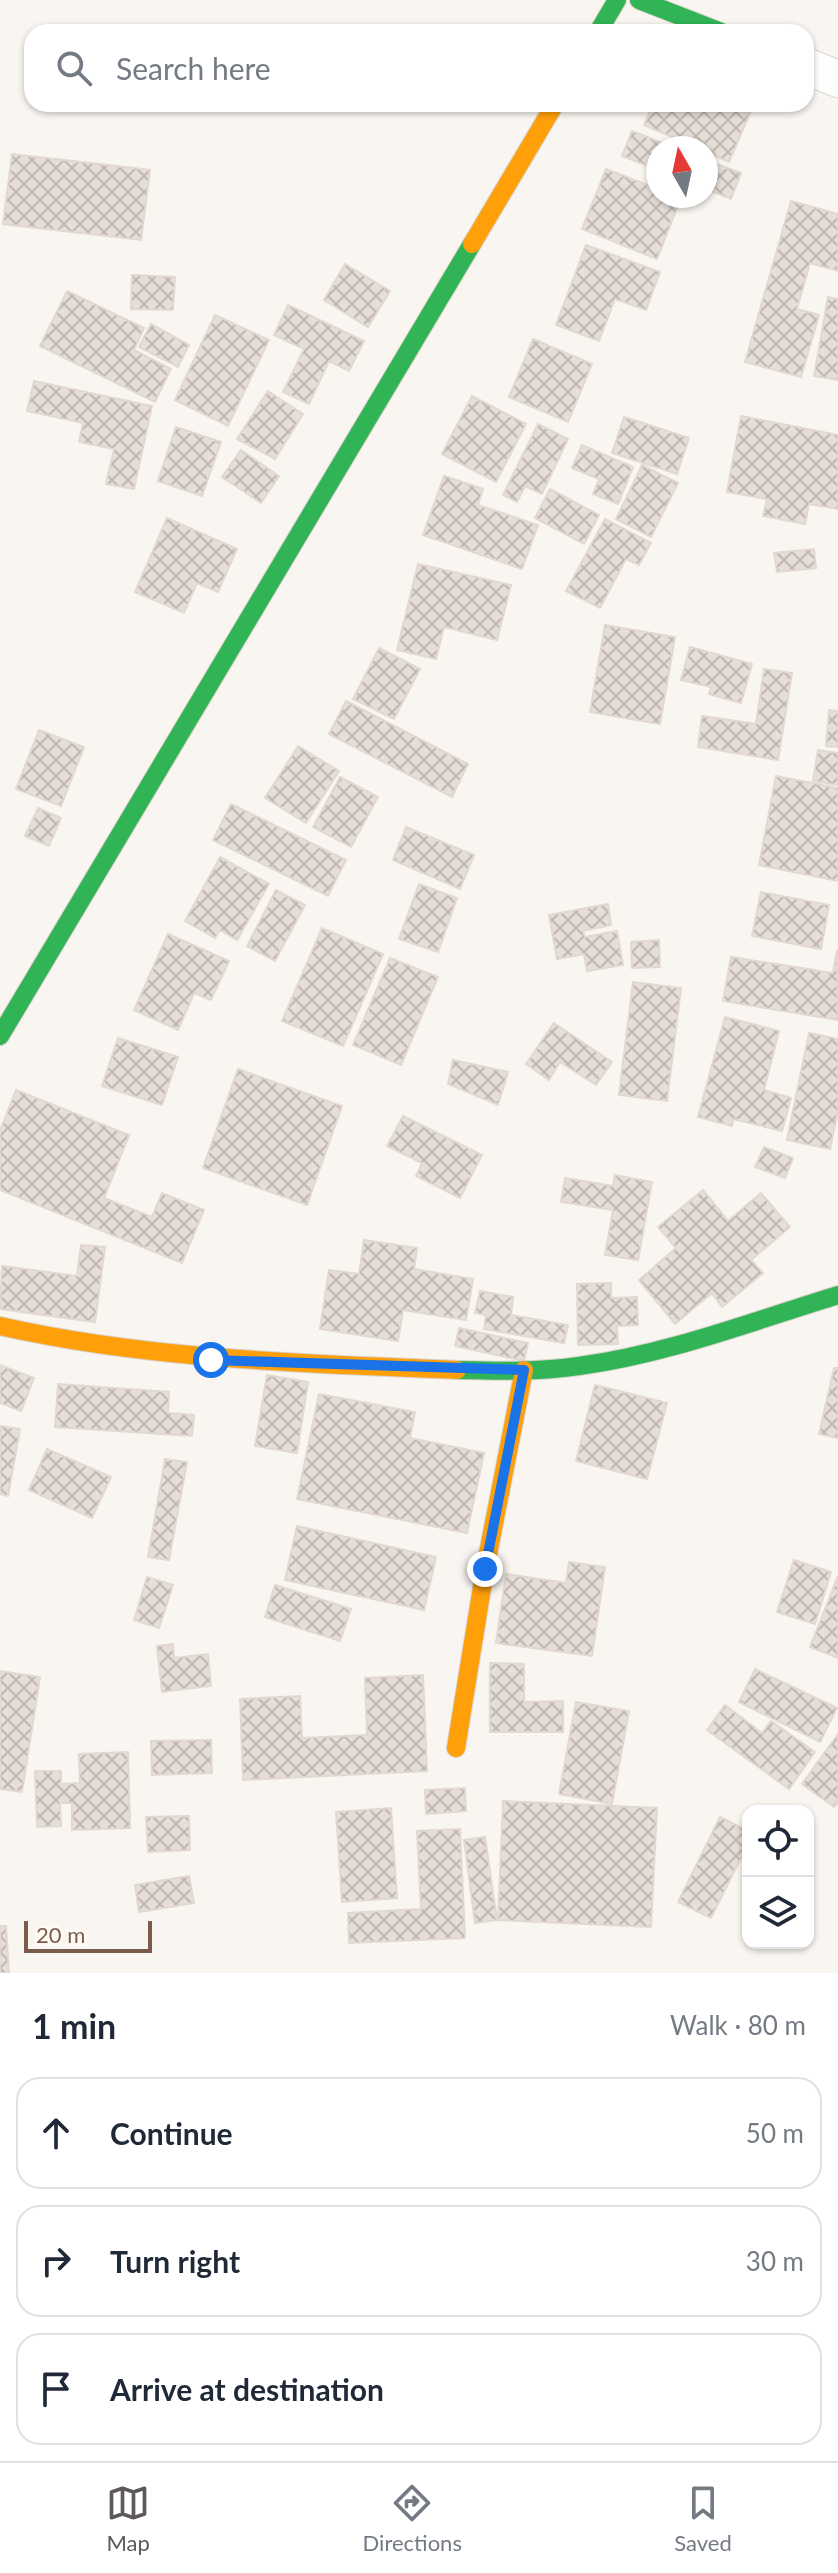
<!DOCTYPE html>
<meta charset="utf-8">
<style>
body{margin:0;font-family:Lato,sans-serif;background:#f2f2f3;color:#1f2937}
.controls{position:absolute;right:24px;bottom:24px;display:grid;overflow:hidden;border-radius:16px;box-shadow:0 2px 6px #0004}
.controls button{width:72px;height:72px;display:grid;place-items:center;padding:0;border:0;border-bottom:2px solid #e0e1e3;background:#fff;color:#1f2937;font:40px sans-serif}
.compass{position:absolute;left:646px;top:136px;width:72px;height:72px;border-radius:50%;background:#fff;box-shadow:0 2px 6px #0004;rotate:351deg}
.scale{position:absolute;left:24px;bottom:20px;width:128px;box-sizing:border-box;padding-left:8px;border:4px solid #7a5c4d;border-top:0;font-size:22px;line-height:28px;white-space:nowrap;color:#7a5c4d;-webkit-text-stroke:6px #fffaf3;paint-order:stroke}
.stop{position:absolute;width:24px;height:24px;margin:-18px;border:6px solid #1a73e8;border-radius:50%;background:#fff}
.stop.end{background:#1a73e8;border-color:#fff;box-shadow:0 2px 8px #0008}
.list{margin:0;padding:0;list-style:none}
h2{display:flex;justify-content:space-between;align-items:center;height:104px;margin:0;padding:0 32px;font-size:34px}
h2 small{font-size:26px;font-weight:400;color:#747a83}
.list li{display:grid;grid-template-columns:52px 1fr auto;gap:24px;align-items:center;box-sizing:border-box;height:112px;margin:0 16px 16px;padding:0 16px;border:2px solid #e0e1e3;border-radius:24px}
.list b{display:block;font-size:30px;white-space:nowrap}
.list em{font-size:26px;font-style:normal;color:#747a83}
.icon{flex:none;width:44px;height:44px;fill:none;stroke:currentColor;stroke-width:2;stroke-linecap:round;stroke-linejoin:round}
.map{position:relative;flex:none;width:838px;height:1973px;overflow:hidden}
.search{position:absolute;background:#fff;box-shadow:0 2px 6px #0004;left:24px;right:24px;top:24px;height:88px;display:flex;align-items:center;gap:20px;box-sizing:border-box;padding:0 28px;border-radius:24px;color:#747a83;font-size:30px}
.sheet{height:488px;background:#fff}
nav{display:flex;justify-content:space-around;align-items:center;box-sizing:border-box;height:112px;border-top:2px solid #e0e1e3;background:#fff;font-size:22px;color:#747a83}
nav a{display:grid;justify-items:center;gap:4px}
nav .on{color:#5c585b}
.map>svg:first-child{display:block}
.building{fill:url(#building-cross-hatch);stroke:#e2d8d2;stroke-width:2}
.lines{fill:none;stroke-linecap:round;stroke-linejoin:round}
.street-casing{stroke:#d7d1cb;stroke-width:38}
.fast-casing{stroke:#d9d2cb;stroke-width:20}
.slow-casing{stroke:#d9d2cb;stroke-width:20}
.street{stroke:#fefefd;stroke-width:36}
.fast{stroke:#30b455;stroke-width:18}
.slow{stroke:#ff9f0a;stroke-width:18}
.route{stroke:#1a73e8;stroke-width:10}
</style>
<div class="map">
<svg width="838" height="1973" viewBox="0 0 838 1973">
<defs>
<pattern id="building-cross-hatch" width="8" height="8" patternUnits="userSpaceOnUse" patternTransform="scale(2)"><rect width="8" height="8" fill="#e6ded7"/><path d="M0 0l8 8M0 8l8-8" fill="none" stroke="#bfb7b1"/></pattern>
</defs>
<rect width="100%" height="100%" fill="#f9f5f0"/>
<path class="building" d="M653,104H754L729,162L706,152V148H697L644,125Z
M632,131L676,148H658V170L622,156Z
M12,154L150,170L141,240L3,224Z
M706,160L741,173L731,199L706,189Z
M606,169L658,189V196L681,198L657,259L582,229Z
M791,201L838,214V271L810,263L797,309L819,315L801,377L745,362Z
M586,245L660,272L646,310L615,299L599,341L556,325Z
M345,264L390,291L368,327L324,300Z
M132,275L175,277L173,310L131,309Z
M67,291L144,328L134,350L171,369L155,402L40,346Z
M828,297L838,299V380L814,376Z
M288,305L364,341L349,371L329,361L309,404L283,392L304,349L274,335Z
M215,315L269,340L228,426L175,400Z
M151,324L189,345L178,367L139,347Z
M533,339L592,364L568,422L509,397Z
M34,381L152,406L134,489L106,484L114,449L79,442L83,423L27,411Z
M268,391L303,414L275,459L237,439Z
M472,396L526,424L496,482L442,454Z
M741,416L838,435V509L809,504L805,524L763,516L767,499L727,492Z
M624,417L689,438L677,474L612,453Z
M538,424L568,439L542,494L525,486L517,502L503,495Z
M176,427L221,442L202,496L158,481Z
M582,445L633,467L618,504L593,494L599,479L572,468Z
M241,450L279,476L261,503L222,477Z
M642,465L678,483L651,537L616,519Z
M444,476L483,489L478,505L538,525L522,569L423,535Z
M550,489L599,515L584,544L535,518Z
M167,518L237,549L218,592L197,583L184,613L135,592Z
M605,519L651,543L639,565L626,559L600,608L566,591Z
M814,549L816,568L777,572L774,553Z
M418,564L511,585L497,640L444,627L436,659L397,650Z
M605,625L675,637L660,724L590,712Z
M690,647L752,664L741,703L709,694L711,687L681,680Z
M379,648L420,669L394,719L353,699Z
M764,669L792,673L778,760L698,747L702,716L756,724Z
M346,701L468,764L452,797L329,734Z
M829,710L838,711V747L826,746Z
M39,730L84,747L61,806L16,789Z
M298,746L339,771L306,823L265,798Z
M818,750L838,753V785L813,781Z
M776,776L838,788V881L759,865Z
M340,777L378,797L351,847L313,827Z
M231,804L346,860L328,896L213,840Z
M38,808L61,818L49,846L25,836Z
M406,827L474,855L460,889L393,860Z
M220,857L269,884L237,940L220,930L215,938L185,921Z
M419,884L457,898L438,952L399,939Z
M276,890L305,905L275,961L247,946Z
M761,892L829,905L821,949L752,936Z
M608,904L611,925L583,931L585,937L617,931L623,965L587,971L584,954L557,959L549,915Z
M322,928L383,954L343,1046L282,1021Z
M168,934L229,961L211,1000L194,993L178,1030L134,1010Z
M659,940L660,967L632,968L631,942Z
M837,950L838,1020L723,1001L731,957L833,973Z
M390,958L438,977L401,1065L353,1045Z
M633,982L681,988L667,1101L619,1095Z
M725,1017L779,1031L764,1090L791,1098L782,1131L733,1119L732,1126L698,1117Z
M554,1023L612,1062L596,1085L560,1062L549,1080L526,1064Z
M809,1033L838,1039V1110L830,1149L787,1140Z
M118,1038L178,1057L162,1105L102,1086Z
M453,1060L508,1072L498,1105L448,1084Z
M238,1069L342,1106L307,1205L203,1168Z
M16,1090L129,1135L104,1198L152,1217L162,1193L204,1210L182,1263L0,1190V1131Z
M403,1116L482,1155L460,1198L416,1176L422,1163L387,1146Z
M764,1147L793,1158L785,1178L755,1167Z
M615,1175L652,1182L638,1260L605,1255L613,1210L561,1202L565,1178L613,1186Z
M703,1190L728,1221L761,1193L790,1227L751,1260L763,1273L722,1307L712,1293L675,1324L639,1280L676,1248L658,1227Z
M364,1240L417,1248L414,1269L473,1279L466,1320L403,1310L398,1341L320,1329L329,1270L359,1274Z
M81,1245L105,1247L95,1322L0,1309L2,1266L77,1276Z
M611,1283V1298L637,1297L638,1325L617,1326L618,1344L578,1345L577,1284Z
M480,1291L513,1297L511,1315L568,1325L564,1343L484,1329L486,1315L475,1313Z
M459,1328L528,1343L524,1361L455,1346Z
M0,1365L34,1378L21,1411L0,1403Z
M834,1368H838V1438L819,1434Z
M267,1375L308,1382L297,1453L255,1446Z
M58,1384L169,1392L168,1413L194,1415L192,1436L55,1427Z
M595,1385L667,1403L647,1479L576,1461Z
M319,1394L415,1412L410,1438L484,1453L467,1533L297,1499Z
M0,1426L20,1429L8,1496L0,1494Z
M47,1449L111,1477L92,1518L29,1490Z
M165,1459L187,1462L169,1560L148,1557Z
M297,1526L436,1557L424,1610L285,1580Z
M794,1560L831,1572L815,1624L777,1612Z
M569,1562L605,1567L592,1656L496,1643L506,1574L566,1583Z
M838,1576V1658L810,1647Z
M147,1577L173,1585L159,1628L134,1620Z
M275,1585L351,1609L340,1641L265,1617Z
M173,1644L174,1658L208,1654L211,1686L162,1692L157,1646Z
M490,1663L524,1664V1702L563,1701V1732H490Z
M755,1669L837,1708L820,1742L739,1702Z
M0,1671L40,1677L22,1792L0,1789Z
M423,1675L427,1771L243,1780L240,1699L300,1696L302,1738L367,1735L365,1678Z
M576,1702L629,1711L612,1804L559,1794Z
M725,1705L762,1733L771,1721L815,1752L789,1789L707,1730Z
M838,1734V1802L834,1807L802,1784Z
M211,1740L212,1773L152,1775L151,1741Z
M128,1752L130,1828L72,1830V1803H60L61,1826L37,1827L35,1771H61V1784L80,1783L79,1754Z
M465,1788L466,1811L426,1814L425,1790Z
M503,1801L657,1808L651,1927L498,1920Z
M391,1808L397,1898L342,1902L336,1812Z
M189,1816L190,1850L148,1852L146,1817Z
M720,1817L748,1831V1844L711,1918L678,1902Z
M460,1829L465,1938L349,1943L348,1913L421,1909L417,1831Z
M485,1837L497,1920L475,1923L464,1840Z
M189,1876L194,1903L139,1912L135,1885Z
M0,1926H6L9,1973H0Z"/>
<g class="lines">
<defs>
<path id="street" d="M806,66L838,79"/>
<path id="fast" d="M639,0L721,32
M598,32L617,0
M0,1036L472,244
M457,1370C498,1371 539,1372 579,1366C668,1354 753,1321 838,1295"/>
<path id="slow" d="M472,244L555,104
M0,1326C151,1360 303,1363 457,1370
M456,1748L485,1569L524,1370"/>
</defs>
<use href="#street" class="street-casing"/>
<use href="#fast" class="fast-casing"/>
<use href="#slow" class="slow-casing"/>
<use href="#street" class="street"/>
<use href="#fast" class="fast"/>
<use href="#slow" class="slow"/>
</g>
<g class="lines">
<path class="route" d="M211,1360L524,1370L485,1569"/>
</g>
</svg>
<div class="controls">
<button><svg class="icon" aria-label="locate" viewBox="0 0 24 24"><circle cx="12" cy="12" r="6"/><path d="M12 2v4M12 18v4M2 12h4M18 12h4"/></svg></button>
<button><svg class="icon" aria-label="layers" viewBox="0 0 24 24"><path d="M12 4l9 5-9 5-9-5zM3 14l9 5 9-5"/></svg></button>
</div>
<svg class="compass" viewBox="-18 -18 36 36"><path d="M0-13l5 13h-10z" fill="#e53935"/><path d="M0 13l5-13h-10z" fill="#747a83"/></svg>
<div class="scale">20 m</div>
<div class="stop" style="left:211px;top:1360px"></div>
<div class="stop end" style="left:485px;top:1569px"></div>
<div class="search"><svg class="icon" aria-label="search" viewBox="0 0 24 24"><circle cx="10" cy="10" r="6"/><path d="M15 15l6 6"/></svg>Search here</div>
</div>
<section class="sheet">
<h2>1 min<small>Walk · 80 m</small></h2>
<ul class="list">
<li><svg class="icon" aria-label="ahead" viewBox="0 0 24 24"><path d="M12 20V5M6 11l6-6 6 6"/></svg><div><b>Continue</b></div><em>50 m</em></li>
<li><svg class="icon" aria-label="right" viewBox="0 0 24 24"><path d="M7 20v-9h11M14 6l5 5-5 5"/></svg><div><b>Turn right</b></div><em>30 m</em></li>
<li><svg class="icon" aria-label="arrive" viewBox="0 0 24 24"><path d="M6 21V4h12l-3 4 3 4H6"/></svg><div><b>Arrive at destination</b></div></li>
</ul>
</section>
<nav>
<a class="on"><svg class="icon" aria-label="map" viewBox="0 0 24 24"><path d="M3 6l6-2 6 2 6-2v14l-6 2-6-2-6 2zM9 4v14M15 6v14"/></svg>Map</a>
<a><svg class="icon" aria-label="directions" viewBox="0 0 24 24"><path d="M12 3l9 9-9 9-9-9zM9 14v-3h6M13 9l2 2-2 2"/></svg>Directions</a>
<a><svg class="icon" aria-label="saved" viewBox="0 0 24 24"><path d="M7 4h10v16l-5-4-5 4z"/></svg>Saved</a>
</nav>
